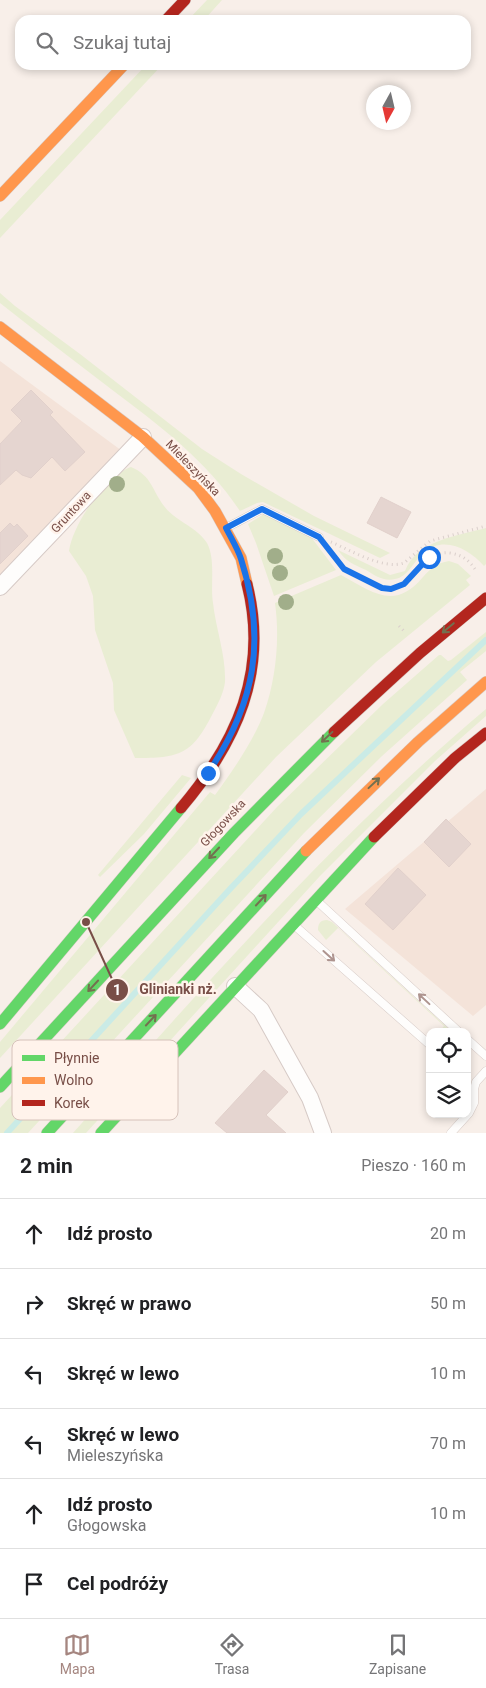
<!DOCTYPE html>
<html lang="pl">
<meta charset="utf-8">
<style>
body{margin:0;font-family:Roboto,sans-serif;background:#f2f2f2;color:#202124}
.controls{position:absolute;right:15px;bottom:15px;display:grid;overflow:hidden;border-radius:10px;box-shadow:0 2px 8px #0003}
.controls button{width:45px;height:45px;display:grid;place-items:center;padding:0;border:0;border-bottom:1px solid #e0e0e0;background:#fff;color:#202124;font:25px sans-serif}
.compass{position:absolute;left:366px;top:85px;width:45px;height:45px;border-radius:50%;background:#fff;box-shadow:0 2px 8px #0003;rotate:188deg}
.stop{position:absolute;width:15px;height:15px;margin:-11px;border:4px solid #1a73e8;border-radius:50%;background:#fff}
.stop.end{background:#1a73e8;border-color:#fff;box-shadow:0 1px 5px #0008}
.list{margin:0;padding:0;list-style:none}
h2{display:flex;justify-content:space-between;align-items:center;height:65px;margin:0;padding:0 20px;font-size:21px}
h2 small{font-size:16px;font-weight:400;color:#757577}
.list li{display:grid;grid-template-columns:32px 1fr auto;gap:15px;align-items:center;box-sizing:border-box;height:70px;padding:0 20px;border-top:1px solid #e0e0e0}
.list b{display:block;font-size:19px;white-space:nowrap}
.list p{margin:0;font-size:16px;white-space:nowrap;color:#757577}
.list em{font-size:16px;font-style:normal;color:#757577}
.icon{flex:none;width:28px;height:28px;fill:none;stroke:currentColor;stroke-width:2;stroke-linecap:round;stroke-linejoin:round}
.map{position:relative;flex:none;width:486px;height:1133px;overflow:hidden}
.search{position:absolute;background:#fff;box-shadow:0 2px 8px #0003;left:15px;right:15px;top:15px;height:55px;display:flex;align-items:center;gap:12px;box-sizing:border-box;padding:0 18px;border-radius:15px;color:#757577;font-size:19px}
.sheet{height:485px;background:#fff}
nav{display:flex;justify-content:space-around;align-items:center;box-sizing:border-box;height:70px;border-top:1px solid #e0e0e0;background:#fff;font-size:14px;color:#757577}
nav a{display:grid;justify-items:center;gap:2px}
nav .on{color:#a58680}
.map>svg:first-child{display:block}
.residential{fill:#f4e3d9}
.green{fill:#e9edd3}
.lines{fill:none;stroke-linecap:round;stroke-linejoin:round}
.stream{stroke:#caebe6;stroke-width:6}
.building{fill:#e5d5d0;stroke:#e1d0cb}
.lane-casing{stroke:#d6cac6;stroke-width:9}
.street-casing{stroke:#d6cac6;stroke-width:18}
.fast-casing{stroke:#d7cac6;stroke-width:12}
.slow-casing{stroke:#d7cac6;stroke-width:12}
.jam-casing{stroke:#d7cac6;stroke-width:12}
.path{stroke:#dacfcb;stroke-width:3;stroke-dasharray:1 4;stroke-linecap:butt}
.lane{stroke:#fefdfc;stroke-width:8}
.street{stroke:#fefdfc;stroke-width:16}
.fast{stroke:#63d668;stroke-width:11}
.slow{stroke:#ff974d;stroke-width:11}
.jam{stroke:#b3261e;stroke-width:11}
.tree{fill:#a1ae8a}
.oneway{stroke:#73704f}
.oneway2{stroke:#ae948f}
.route{stroke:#1a73e8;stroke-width:6}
.labels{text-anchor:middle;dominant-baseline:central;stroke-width:5;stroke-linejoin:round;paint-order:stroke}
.street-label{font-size:12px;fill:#784e47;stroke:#fff3eb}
.key{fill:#fff3eb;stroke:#d6c2ba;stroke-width:1}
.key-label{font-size:14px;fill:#784e47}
.leader{fill:none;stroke:#784e47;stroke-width:2}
.callout-dot{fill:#784e47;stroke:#fff3eb;stroke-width:2}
.mark-label{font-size:15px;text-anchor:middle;font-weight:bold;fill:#fff}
.callout-label{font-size:14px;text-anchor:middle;font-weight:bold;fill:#784e47;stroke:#fff3eb;stroke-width:5;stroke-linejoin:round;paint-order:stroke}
</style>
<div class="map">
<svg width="486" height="1133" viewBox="0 0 486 1133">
<rect width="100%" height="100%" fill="#f8efe9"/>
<path class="residential" d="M0,361L133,459L0,578Z
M486,789V1005L473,1016L345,909Z"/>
<path class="green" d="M207,0H222L204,20H188Z
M146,65H162L0,238V220Z
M0,293L15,306L80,354L202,449L241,474L314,516L390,553L380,558L263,502L257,503L240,511C207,461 159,425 111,389C74,361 37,332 0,303Z
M131,467C152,476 152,490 164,506C175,521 197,527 207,543C216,560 210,585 213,603C216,630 226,655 225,682C224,692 218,704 213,713C192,755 180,758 135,758L114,710L113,683L95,630L93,596L86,576L69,551C73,524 105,476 131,467Z
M264,514L311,537L336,570L274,596L256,543L248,524Z
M486,528V564L484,566C469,549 444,535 423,553C414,561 408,577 395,579C384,582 374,575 366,570C353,564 346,562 338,550L390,575L405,571C417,540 457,536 486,528Z
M449,561L458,564L471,576L466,580L470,585L376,662L276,757L0,1058V1042L210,792L215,795C232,772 254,740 264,713C276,679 280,639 275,603L341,575C372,592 395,611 423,577C431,568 437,563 449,561Z
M486,632V651L460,672L467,680L382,756L304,833L28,1133H0V1108L277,807L383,704L439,655H441L448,661L451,660Z
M486,709V716L435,761L320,876L86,1133H73C204,986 335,836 486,709Z
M182,775L191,778L144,834L100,877L98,875Z
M327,920L332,922L452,1032H439L444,1026L338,928L326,940L318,930C318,924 320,920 327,920Z"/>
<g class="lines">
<path class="stream" d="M7,1133L230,889L301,814L486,640"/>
</g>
<path class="building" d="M31,390L53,412L50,415L85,452L65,471L52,457L31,478L22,475L16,470L0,485V444L22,421L11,410Z
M381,497L411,512L397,538L367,523Z
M10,523L14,527L17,524L28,536L0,564V533Z
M446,819L471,844L449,867L424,842Z
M398,868L426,895L393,930L365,904Z
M264,1070L288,1092L266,1115L286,1133H227L215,1123Z"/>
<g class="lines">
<defs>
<path id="lane" d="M226,528L262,509L319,537
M317,901L459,1032
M294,925L430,1045
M467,1039L486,1056
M451,1133L469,1113L474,1103V1089L476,1082L486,1071"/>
<path id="street" d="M0,587L143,437
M235,986L261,1010L310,1098L323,1133"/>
<path id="fast" d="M0,1024L181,808
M0,1087L234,833L334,732
M47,1133L306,851
M101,1133L374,837"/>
<path id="slow" d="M0,196L124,65
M0,327L143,437L198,488L215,511L241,558L247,584
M306,851L418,742L486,682"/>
<path id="jam" d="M166,20L185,0
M334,732L420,653L486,598
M181,808C237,742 269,671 247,584
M374,837L455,758L486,733"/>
</defs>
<use href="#lane" class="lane-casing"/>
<use href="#street" class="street-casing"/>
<use href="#fast" class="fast-casing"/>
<use href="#slow" class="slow-casing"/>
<use href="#jam" class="jam-casing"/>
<path class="path" d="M331,542C350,550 383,570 404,563L430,541L486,526
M327,547C332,554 337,563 344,569C351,575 383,590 393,588C417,583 422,550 450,553C463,555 470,561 477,572
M399,626L405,632"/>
<use href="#lane" class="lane"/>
<use href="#street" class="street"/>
<use href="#fast" class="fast"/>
<use href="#slow" class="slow"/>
<use href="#jam" class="jam"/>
</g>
<g class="tree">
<circle cx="117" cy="484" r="8"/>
<circle cx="275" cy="556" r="8"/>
<circle cx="280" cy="573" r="8"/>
<circle cx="286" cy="602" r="8"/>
</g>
<defs><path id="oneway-shaft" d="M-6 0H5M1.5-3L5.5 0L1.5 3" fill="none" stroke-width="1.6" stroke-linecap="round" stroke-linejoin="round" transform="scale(1.25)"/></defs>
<g class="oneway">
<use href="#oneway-shaft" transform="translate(448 628) rotate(140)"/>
<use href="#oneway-shaft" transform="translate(327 737) rotate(137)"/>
<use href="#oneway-shaft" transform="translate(374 783) rotate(-43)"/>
<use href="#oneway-shaft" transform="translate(214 853) rotate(133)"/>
<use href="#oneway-shaft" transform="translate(261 900) rotate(-47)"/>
<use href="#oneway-shaft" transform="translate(93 986) rotate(133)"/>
<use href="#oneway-shaft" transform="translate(151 1020) rotate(-47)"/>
</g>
<g class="oneway2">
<use href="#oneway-shaft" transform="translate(329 956) rotate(42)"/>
<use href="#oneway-shaft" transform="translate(424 999) rotate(-137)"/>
</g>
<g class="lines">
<path class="route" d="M208,773C255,704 267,640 241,559C238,549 231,538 226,528L262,509L319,537L344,569L382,588L391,589L404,584L429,557"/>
</g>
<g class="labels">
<g class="street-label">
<text transform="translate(193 468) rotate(46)">Mieleszyńska</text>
<text transform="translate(71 512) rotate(-47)">Gruntowa</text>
<text transform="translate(223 823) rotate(-47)">Głogowska</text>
</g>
</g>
<rect x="12" y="1040" width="166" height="80" rx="8" class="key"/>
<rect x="22" y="1055" width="23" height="6" fill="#63d668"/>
<rect x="22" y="1077" width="23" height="7" fill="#ff974d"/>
<rect x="22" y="1100" width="23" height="6" fill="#b3261e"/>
<g class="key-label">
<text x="54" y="1063">Płynnie</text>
<text x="54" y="1085">Wolno</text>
<text x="54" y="1108">Korek</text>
</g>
<path class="leader" d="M86 922L117 990"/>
<g class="callout-dot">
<circle cx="86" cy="922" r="5"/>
<circle cx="117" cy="990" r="12"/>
</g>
<g class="mark-label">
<text x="117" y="995">1</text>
</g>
<g class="callout-label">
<text x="178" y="994">Glinianki nż.</text>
</g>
</svg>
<div class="controls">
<button><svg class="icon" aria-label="locate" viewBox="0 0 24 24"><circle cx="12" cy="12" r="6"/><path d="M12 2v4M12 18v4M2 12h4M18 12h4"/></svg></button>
<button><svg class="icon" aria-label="layers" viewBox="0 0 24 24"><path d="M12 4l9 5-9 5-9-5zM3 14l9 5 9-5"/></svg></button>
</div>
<svg class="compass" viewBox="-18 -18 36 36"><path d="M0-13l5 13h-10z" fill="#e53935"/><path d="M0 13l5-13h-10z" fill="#757577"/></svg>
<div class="stop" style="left:429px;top:557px"></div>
<div class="stop end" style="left:208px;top:773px"></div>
<div class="search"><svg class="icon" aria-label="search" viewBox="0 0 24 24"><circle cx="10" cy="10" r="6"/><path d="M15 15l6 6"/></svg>Szukaj tutaj</div>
</div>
<section class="sheet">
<h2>2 min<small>Pieszo · 160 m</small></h2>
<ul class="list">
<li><svg class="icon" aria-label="ahead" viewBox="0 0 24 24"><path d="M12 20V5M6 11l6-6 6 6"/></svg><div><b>Idź prosto</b></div><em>20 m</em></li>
<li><svg class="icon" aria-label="right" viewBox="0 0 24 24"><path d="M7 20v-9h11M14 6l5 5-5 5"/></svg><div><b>Skręć w prawo</b></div><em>50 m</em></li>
<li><svg class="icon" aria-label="left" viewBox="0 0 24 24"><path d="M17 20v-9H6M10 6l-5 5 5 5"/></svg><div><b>Skręć w lewo</b></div><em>10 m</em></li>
<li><svg class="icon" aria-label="left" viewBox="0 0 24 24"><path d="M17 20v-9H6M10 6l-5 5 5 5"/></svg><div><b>Skręć w lewo</b><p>Mieleszyńska</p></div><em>70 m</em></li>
<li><svg class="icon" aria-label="ahead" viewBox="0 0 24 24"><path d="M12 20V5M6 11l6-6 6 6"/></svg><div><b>Idź prosto</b><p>Głogowska</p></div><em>10 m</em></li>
<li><svg class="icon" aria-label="arrive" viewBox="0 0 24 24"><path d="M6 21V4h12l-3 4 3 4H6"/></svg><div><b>Cel podróży</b></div></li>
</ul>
</section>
<nav>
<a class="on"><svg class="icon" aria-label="map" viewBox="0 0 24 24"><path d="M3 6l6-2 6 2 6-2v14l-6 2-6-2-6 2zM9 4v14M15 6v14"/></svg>Mapa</a>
<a><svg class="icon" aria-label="directions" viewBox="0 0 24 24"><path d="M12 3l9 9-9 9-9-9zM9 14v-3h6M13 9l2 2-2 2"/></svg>Trasa</a>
<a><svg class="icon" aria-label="saved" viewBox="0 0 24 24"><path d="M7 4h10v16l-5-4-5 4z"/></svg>Zapisane</a>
</nav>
